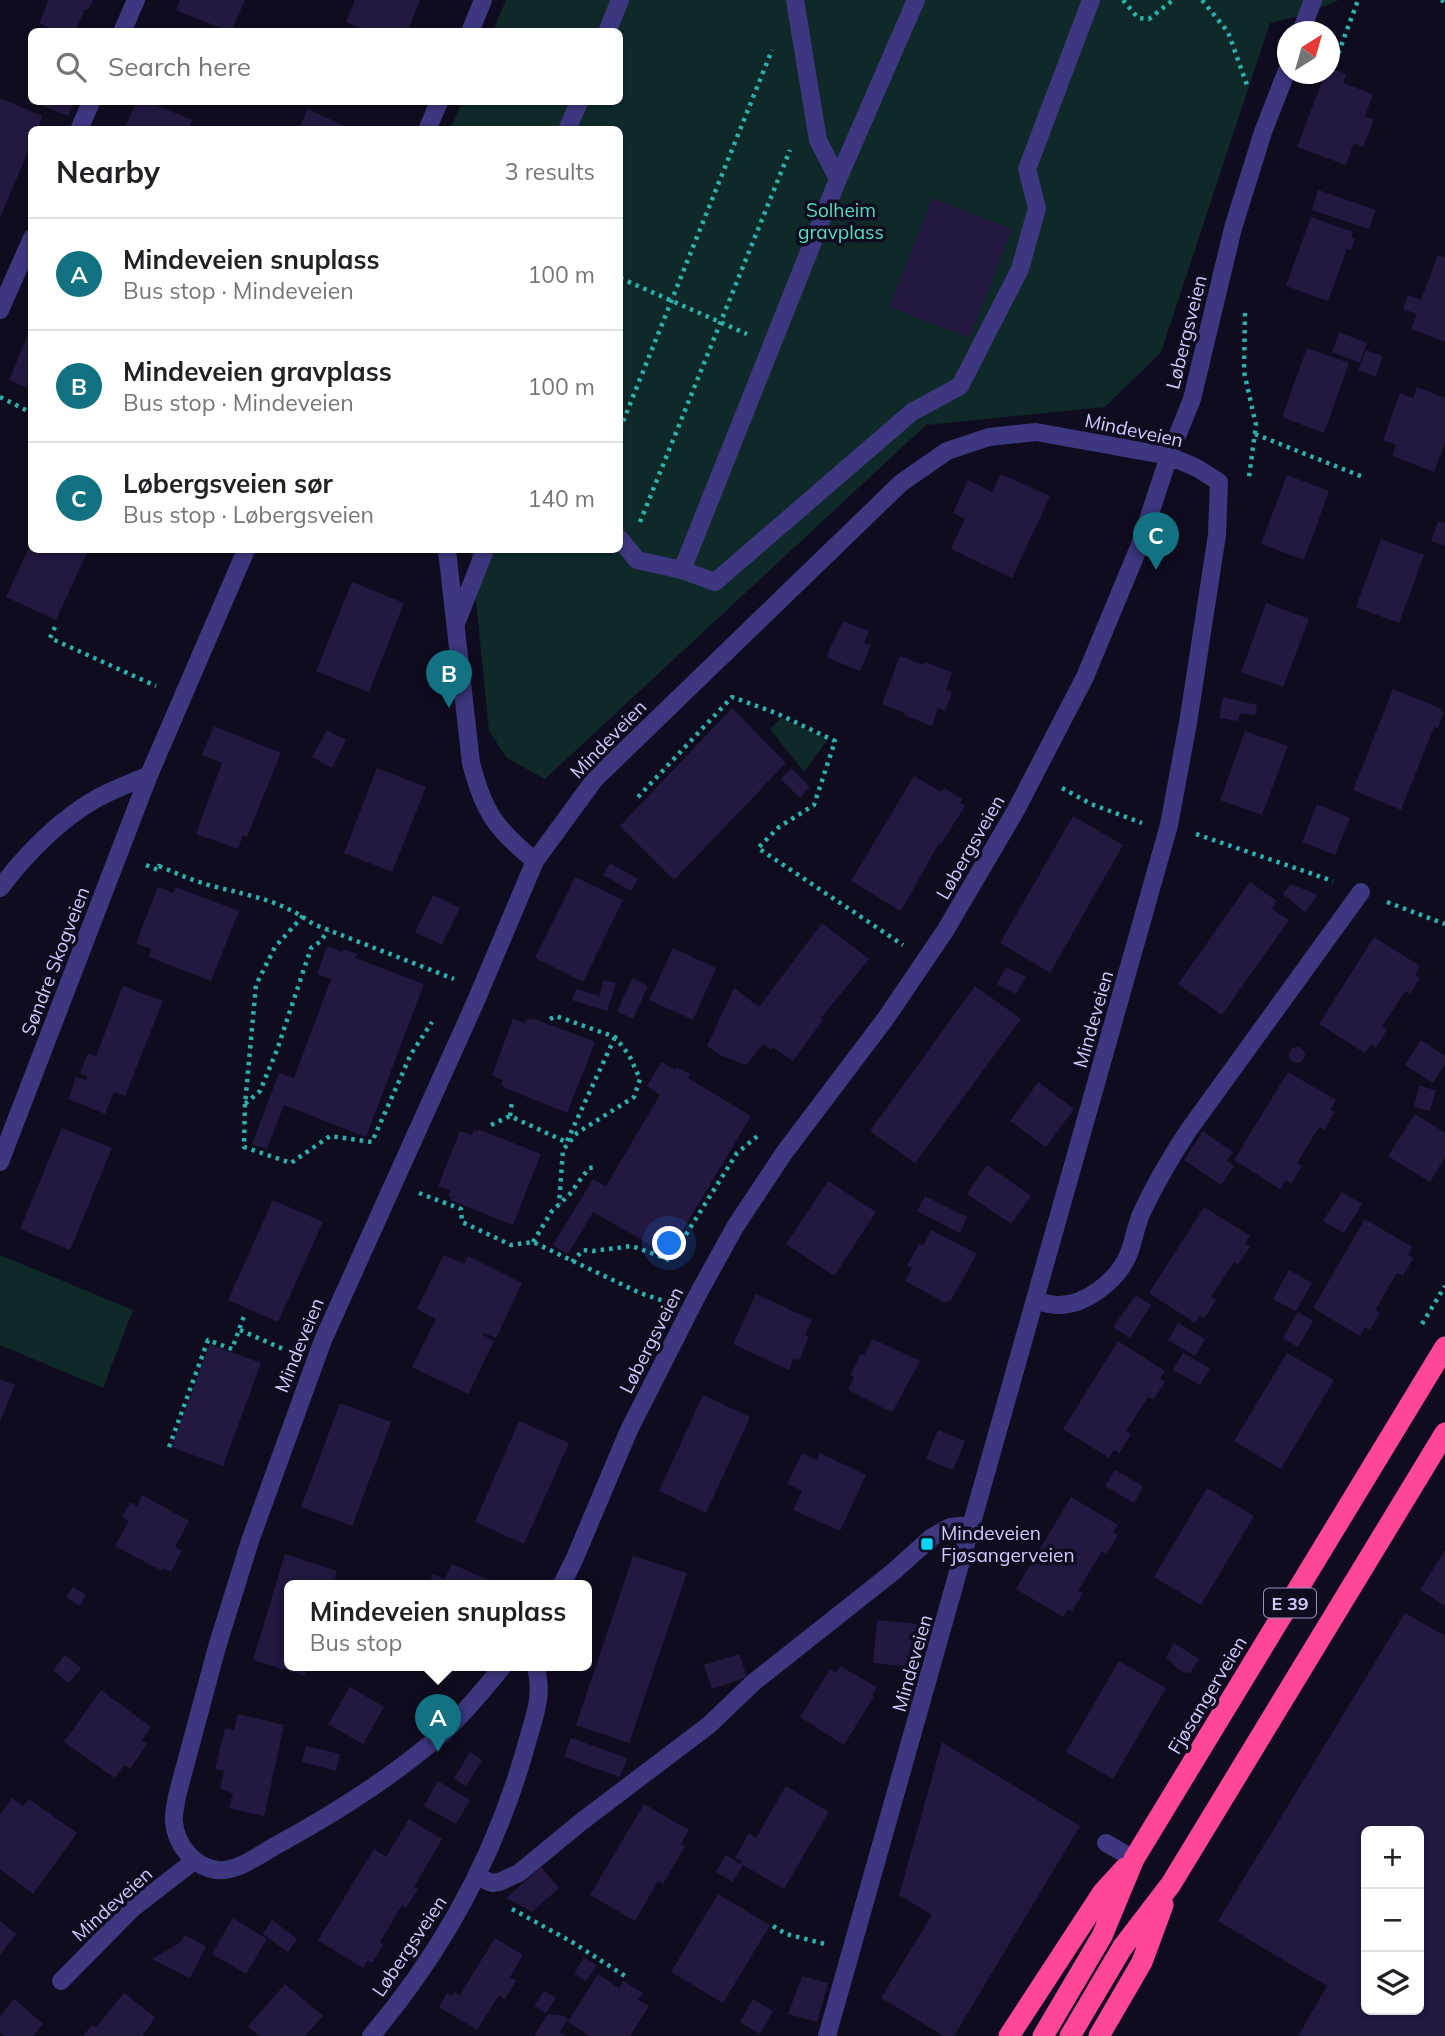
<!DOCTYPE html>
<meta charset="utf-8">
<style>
body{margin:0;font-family:Mulish,sans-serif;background:#f2f2f2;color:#202124}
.controls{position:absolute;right:21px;bottom:21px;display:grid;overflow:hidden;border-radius:10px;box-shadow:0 2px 5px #0004}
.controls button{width:63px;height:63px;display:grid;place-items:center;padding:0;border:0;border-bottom:2px solid #e0e0e0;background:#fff;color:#202124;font:35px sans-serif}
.compass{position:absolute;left:1277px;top:21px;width:63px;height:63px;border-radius:50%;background:#fff;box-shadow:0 2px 5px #0004;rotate:37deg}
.you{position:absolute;left:670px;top:1244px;width:24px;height:24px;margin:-18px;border:5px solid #fff;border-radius:50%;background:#1a73e8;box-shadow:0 0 0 10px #1a73e833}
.badge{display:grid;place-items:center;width:46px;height:46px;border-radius:50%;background:#127282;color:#fff;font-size:23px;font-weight:700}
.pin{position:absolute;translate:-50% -58px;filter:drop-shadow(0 2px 4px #0008)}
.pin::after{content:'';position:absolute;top:37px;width:24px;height:21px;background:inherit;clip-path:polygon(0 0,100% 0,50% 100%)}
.popup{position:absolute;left:284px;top:1580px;width:308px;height:91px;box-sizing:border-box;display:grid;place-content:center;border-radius:10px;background:#fff;filter:drop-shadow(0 2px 5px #0005);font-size:23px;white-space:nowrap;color:#757577}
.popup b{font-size:26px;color:#202124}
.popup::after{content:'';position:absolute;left:50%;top:100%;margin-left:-14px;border:14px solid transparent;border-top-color:#fff}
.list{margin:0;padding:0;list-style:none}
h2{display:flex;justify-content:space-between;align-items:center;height:91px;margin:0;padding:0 28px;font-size:30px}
h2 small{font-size:23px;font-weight:400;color:#757577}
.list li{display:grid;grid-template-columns:46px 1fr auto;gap:21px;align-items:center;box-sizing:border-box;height:112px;padding:0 28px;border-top:2px solid #e0e0e0}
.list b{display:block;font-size:26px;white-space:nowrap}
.list p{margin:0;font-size:23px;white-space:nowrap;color:#757577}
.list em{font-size:23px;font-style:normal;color:#757577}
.icon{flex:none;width:38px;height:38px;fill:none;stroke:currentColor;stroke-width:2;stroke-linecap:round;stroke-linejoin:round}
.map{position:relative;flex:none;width:1445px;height:2036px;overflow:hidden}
.search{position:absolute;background:#fff;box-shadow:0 2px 5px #0004;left:28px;top:28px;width:595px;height:77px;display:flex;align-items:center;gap:18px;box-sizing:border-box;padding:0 24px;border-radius:10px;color:#757577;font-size:26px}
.panel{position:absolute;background:#fff;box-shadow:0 2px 5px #0004;left:28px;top:126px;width:595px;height:427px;border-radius:10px}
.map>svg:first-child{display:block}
.green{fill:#0f2929}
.building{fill:#221840;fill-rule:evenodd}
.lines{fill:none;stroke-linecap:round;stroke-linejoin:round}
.path{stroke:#2db0ac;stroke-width:4.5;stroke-dasharray:3.5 5;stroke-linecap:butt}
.minor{stroke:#3c377e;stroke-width:18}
.highway{stroke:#ff4698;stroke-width:21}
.poi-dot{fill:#01d5f5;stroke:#100c1f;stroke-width:2.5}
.labels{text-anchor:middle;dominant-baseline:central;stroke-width:7;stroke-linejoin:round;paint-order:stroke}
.shield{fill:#100c1f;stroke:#9892bc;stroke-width:2}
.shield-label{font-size:18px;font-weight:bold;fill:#d2cbff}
.park-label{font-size:19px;fill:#57dec1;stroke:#100c1f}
.street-label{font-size:19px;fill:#d2cbff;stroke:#100c1f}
.poi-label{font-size:19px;fill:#d2cbff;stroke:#100c1f;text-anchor:start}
</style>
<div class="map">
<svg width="1445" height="2036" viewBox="0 0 1445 2036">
<rect width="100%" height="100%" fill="#100c1f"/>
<path class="green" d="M506,0H1339L1306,14L1270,23L1161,352L1105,407L926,425L545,779L507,758L489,731L471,550H620V130H450L462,102H620V32L493,31Z
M781,718L828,739L804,772L770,729Z
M0,1255L133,1310L103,1388L0,1345Z"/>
<path class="building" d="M49,0H93L88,10L85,9L75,32H57L39,23Z
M180,0H245L231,32L176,10Z
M355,0H420L407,32H368L346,22Z
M1330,68L1346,74L1343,83L1373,94L1365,116L1374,119L1363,147L1354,143L1346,165L1297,147L1325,74H1330Z
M0,98L42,116L37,130H32V142L0,218Z
M33,102H74L68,116Z
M136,102H148L192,120L189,130H124Z
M307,109L354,130H299Z
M1318,190L1376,210L1369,229L1312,210Z
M932,198L1012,229L970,338L889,307Z
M1311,217L1353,232L1351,238L1355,239L1351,250L1347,249L1328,301L1286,286Z
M1438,255L1445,258V342L1411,329L1417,314L1403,309L1408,295L1421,300Z
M32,325V390L9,380Z
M1339,332L1367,343L1360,363L1332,352Z
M1307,348L1349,363L1324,433L1282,417Z
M1366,350L1383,356L1375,377L1358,370Z
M1417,387L1445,398V443L1434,472L1392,456L1396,445L1383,440L1400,393L1413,398Z
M1001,474L1050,496L1012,578L951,549L965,519L953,513L968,480L992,492Z
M1287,475L1329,491L1304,560L1261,544Z
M1438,521L1445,523V546L1431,541Z
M1381,539L1424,555L1399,623L1356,607Z
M32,541V550H88L56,620L6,597Z
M352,582L404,603L369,692L316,671Z
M1266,603L1309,619L1283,687L1241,672Z
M843,621L869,631L864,643L871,645L860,671L826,657Z
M900,656L923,665L925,662L952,672L946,690L952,692L945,711L938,708L932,726L904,715L905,713L882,704Z
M1393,689L1442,709L1441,711L1444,712L1438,728L1434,727L1401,810L1353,790Z
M1223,697L1257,705L1255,715L1240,713L1238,721L1219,718Z
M732,708L786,763L674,880L620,826Z
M214,726L281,753L247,837L243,835L238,849L196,834L222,763L202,755Z
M327,730L346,740L332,768L312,757Z
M1245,731L1288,746L1262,815L1220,800Z
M377,768L426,787L392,872L344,853Z
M791,768L810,787L800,798L781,779Z
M914,776L941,792L944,788L962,799L960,803L965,806L941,844L939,843L901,911L851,881Z
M1317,804L1350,818L1335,855L1302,842Z
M1073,816L1123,845L1050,973L1000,943Z
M610,863L638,879L631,891L603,875Z
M575,877L623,900L583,982L535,958Z
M1250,882L1277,901L1272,909L1289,920L1222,1015L1178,984Z
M1291,884L1318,895L1305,912L1283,894Z
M158,887L173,893L176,887L239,911L211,981L149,957L151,949L136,943Z
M433,895L460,908L442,945L415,932Z
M822,923L869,959L821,1018L823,1020L793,1061L773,1047L771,1050L763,1044L746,1065L720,1055L707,1046L734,988L759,1007Z
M1374,937L1420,966L1415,975L1420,978L1410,994L1405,991L1382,1027L1387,1030L1376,1048L1371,1044L1365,1053L1319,1024Z
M327,946L342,952L344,949L357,954L355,958L424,984L366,1137L284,1105L267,1149L252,1144L279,1073L294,1078L331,979L317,974Z
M673,948L716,968L693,1020L649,1000Z
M1006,967L1026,977L1016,994L997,984Z
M633,978L648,986L633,1019L617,1011Z
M604,980L616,983L607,1011L572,1000L576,989L599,996Z
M123,986L163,1001L125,1096L114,1092L105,1114L68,1099L76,1077L86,1080L87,1076L80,1073L88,1053L96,1056Z
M975,986L1021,1019L915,1163L870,1131Z
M532,1018L595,1042L567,1113L505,1088V1087L501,1085L503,1080L492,1075L513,1019L525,1023L527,1019L531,1020Z
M1421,1040L1445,1056V1064L1433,1083L1405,1065Z
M1289 1055a8 8 0 1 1 16 0a8 8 0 1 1-16 0Z
M661,1062L676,1070L677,1067L690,1074L688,1078L751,1116L668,1255L593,1212L568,1254L553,1245L593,1179L606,1186L660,1095L647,1086Z
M1288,1072L1336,1100L1330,1110L1335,1112L1324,1130L1319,1127L1297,1163L1302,1166L1291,1184L1286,1180L1280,1189L1234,1160Z
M1038,1082L1074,1109L1046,1147L1010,1121Z
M1419,1086L1436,1090L1430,1111L1414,1107Z
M1415,1114L1445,1133V1157L1430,1182L1388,1156Z
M62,1128L112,1148L70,1250L20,1229Z
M478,1129L541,1154L513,1225L450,1200L451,1197L448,1196L450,1191L438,1186L460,1131L472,1135L474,1130L477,1132Z
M1203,1131L1233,1152L1227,1161L1234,1166L1221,1185L1184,1160Z
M987,1165L1031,1196L1011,1224L967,1194Z
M828,1181L876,1212L834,1276L786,1244Z
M1342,1192L1362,1204L1344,1233L1323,1221Z
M925,1196L967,1217L960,1233L917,1211Z
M273,1200L323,1222L278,1322L228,1300Z
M1204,1207L1250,1236L1245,1244L1250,1247L1238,1265L1234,1262L1211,1297L1216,1300L1204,1319L1200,1315L1195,1323L1149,1293Z
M1365,1219L1412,1247L1408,1255L1413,1258L1403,1276L1397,1273L1375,1310L1380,1313L1370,1330L1365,1327L1360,1336L1313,1308Z
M931,1230L977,1254L950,1302L947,1301L946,1303L905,1281L912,1268L907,1266L919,1244L923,1246Z
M444,1255L464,1264L468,1256L522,1283L496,1338L484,1333L483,1335L494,1341L468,1394L412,1367L436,1319L417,1309Z
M1289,1270L1312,1283L1296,1311L1273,1299Z
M756,1294L812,1320L805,1335L809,1337L799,1360L794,1358L789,1370L733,1344Z
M1136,1295L1151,1305L1130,1338L1113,1327Z
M1298,1312L1313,1321L1298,1347L1283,1338Z
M1178,1323L1205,1339L1195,1356L1168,1340Z
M873,1339L920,1361L893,1411H889L848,1390L854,1377L850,1375L861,1354L864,1355Z
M1118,1341L1165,1371L1160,1378L1165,1382L1153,1400L1148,1397L1126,1431L1131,1434L1119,1453L1114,1450L1109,1458L1063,1429Z
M210,1344L261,1363L223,1466L171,1447Z
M1183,1353L1210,1368L1200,1385L1173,1370Z
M1287,1353L1334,1380L1281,1469L1234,1441Z
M0,1379L15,1385L0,1421Z
M703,1395L750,1417L706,1513L659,1491Z
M340,1403L391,1422L352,1526L301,1507Z
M519,1421L569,1443L524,1544L475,1522Z
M938,1430L965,1441L953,1470L926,1459Z
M802,1453L817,1460L820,1453L866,1475L840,1531L793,1510L802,1491L787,1484Z
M1115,1470L1143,1486L1134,1503L1105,1486Z
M1207,1488L1254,1516L1201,1605L1154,1577Z
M142,1495L189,1521L175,1547L182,1551L171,1572L163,1568L162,1571L115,1546L129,1521L122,1517L130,1502L137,1506Z
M1071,1497L1118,1525L1113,1532L1118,1535L1107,1554L1102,1551L1078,1591L1083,1593L1072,1611L1068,1609L1063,1617L1016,1589Z
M1445,1550V1606L1420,1590Z
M285,1554L337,1571L333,1586H289V1666H308L305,1676L253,1660Z
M633,1556L687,1573L629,1743L576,1725Z
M452,1564L491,1581L489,1586H428L433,1574L445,1579Z
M73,1587L86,1595L80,1606L66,1597Z
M1405,1613L1445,1636V2036H1298L1327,1986L1218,1921ZM1366,1831H1419V2010H1366Z
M877,1620L917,1624L912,1667L873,1663Z
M1174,1643L1199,1659L1190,1673L1182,1672L1166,1658Z
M739,1654L747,1677L712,1689L704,1665Z
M65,1655L81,1668L69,1683L53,1670Z
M1119,1661L1166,1688L1113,1779L1066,1752Z
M840,1666L877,1687L872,1695L874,1696L844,1745L800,1717L830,1669L836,1673Z
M350,1687L384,1707L363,1744L328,1724Z
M101,1690L151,1727L142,1740L147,1744L130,1769L124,1765L115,1778L64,1742Z
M238,1714L284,1725L264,1816L229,1808L233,1794L220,1788L224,1771L215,1769L225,1728L234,1730Z
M571,1738L627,1758L620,1777L564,1757Z
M942,1742L1080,1826L954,2036H944L881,1998L932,1915L899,1895Z
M306,1746L340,1754L336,1771L302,1762Z
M470,1752L482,1760L466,1786L454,1779Z
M438,1781L470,1800L456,1824L424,1806Z
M786,1786L829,1812L784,1889L743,1865L733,1882L716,1872L726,1855L740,1864L742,1861L735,1858L749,1833L756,1838Z
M12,1798L23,1806L29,1799L77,1833L33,1894L0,1869V1815Z
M644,1804L689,1830L681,1844L685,1846L663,1884L658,1881L635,1921L590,1895Z
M409,1819L442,1839L414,1887L418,1889L406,1908L402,1905L380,1942L383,1945L372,1963L368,1960L363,1968L318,1940L374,1849L386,1857Z
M541,1867L559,1888L532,1912L506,1898Z
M718,1894L770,1925L723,2003L671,1972Z
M233,1918L267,1939L246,1974L212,1954Z
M272,1920L297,1939L288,1952L263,1934Z
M0,1921L16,1934L0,1955Z
M184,1935L206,1946L190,1978L152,1959L181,1942Z
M495,1938L523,1955L510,1977L516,1981L505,1999L499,1995L477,2030L439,2007L447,1993L452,1996L454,1992L460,1995Z
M584,1957L597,1965L586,1981L574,1974Z
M598,1974L619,1988L623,1981L643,1993L638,2000L649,2006L630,2036H590L568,2022Z
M802,1976L828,1983L817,2022L788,2014Z
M285,1984L323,2016L305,2036H259L248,2026Z
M544,1991L556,1998L546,2013L534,2006Z
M124,1993L155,2017L143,2036H83L92,2025L96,2027Z
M14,1999L43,2024L33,2036H4L0,2033V2016Z
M753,1999L773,2011L760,2034L740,2022Z
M548,2014L564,2016L568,2019L560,2032L566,2036H534Z"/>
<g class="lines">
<path class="path" d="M1123,0L1138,18L1149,19L1173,0
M1202,0L1228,32L1248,88
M1441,0L1445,2
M1330,63L1334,65L1358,0
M620,278L747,334
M1245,313L1244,372L1256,425L1249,477
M0,397L32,413
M620,429L772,50
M1255,434L1363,477
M640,522L790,150
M55,627L50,638L156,686
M1062,788L1091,804L1142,823
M638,797L732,697L776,713L835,741L814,805L779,827L758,848L903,945
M1196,834L1333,881
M146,865L158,870L159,866C178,874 196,882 216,887C252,896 282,901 313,924L454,979
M1387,902L1445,924
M303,916L275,947L256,985L245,1104L260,1091L277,1050L311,948L321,941L328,930
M550,1019L556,1016L615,1037L629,1055L640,1079L634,1097L577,1133L563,1150L559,1204
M245,1104L244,1147L291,1163L330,1136L372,1142L411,1054L432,1022
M510,1116L512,1101
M491,1125L510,1116L566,1142
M567,1141L615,1037
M419,1193L461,1209L462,1222L511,1245L533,1242L640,1293L664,1301
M533,1242L552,1211L569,1195L589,1168L596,1167
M572,1262L583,1250L593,1251L632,1246L670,1260L737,1153L760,1134
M1422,1324L1445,1286
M240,1330L290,1352
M169,1447L208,1340L232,1349L244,1316
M512,1909L572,1942L625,1976
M773,1926L786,1934L825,1944"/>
<path class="minor" d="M795,0L818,140L838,179
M122,32L136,0
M470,32L483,0
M607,32L620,0
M1301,32L1313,0
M79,130L91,102
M427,130L439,102
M567,130L579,102
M0,310L32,238
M620,539L637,560L682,570L838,179L916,0
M447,550L471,763C484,813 496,829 535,861
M682,570L715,582L912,412L960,386L1020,269L1037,208L1027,169L1091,0
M457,621L485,550
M0,888C26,854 57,822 94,800C111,790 131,783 149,775
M0,1162L149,775L246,550
M1036,1301C1042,1302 1050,1305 1057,1305C1086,1306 1119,1279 1129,1253C1134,1240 1136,1225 1142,1212C1155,1184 1171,1157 1188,1131L1361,892
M561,1586L574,1560L629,1430L698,1294L735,1227L784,1153L886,1018L945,931L1016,810L1085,677L1139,547L1169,456L1192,399L1233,228L1263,132L1288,68
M503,1666C481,1693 457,1722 430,1744C382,1784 330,1816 275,1846C259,1855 237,1872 217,1870C194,1867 176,1845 174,1822C173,1815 176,1804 177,1796L217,1647L250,1541L323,1340L475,1003L535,861L595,779L901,483L947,451L989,437L1036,432L1169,456L1197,468L1219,482L1217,535L1188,723L1169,825L827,2036
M1106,1843L1134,1859
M476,1876L492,1883L499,1882L519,1873L581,1822L709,1725L754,1682L893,1572L932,1537L950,1527L971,1525
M61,1981L132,1909L194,1861
M371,2036C445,1949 498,1850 528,1739C535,1715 544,1691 535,1666"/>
<path class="highway" d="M1009,2036L1103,1892L1125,1868
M1043,2036L1102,1936L1134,1859L1445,1347
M1070,2036L1122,1948L1171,1884L1445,1433
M1099,2036L1142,1962L1163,1905"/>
</g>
<rect class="poi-dot" x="920" y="1537" width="14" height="14" rx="3.5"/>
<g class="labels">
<rect class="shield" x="1264" y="1588.5" width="52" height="29" rx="5"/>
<g class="shield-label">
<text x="1290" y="1603">E 39</text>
</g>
<g class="park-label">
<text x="841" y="210">Solheim<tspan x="841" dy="22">gravplass</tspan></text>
</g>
<g class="street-label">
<text transform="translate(1186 332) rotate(-76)">Løbergsveien</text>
<text transform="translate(1134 430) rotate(12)">Mindeveien</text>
<text transform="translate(608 739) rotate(-46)">Mindeveien</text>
<text transform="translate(970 847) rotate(-60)">Løbergsveien</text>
<text transform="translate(55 961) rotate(-69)">Søndre Skogveien</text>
<text transform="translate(1093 1019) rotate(-74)">Mindeveien</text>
<text transform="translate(651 1340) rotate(-63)">Løbergsveien</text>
<text transform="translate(299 1345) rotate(-68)">Mindeveien</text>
<text transform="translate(912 1663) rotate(-74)">Mindeveien</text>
<text transform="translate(1207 1695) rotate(-59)">Fjøsangerveien</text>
<text transform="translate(112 1904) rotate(-42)">Mindeveien</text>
<text transform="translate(409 1946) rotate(-56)">Løbergsveien</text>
</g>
<g class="poi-label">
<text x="941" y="1533">Mindeveien<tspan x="941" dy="22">Fjøsangerveien</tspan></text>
</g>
</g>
</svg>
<div class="controls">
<button>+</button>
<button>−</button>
<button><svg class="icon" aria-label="layers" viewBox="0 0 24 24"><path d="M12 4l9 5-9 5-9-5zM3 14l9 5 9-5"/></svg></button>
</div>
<svg class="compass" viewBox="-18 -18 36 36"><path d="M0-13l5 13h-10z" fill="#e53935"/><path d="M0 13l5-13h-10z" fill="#757577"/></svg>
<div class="you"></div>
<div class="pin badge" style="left:438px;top:1752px">A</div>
<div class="popup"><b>Mindeveien snuplass</b>Bus stop</div>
<div class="pin badge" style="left:449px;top:708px">B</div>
<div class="pin badge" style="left:1156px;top:570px">C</div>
<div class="search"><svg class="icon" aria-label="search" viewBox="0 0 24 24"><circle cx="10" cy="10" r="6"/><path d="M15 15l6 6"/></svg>Search here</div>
<section class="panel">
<h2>Nearby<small>3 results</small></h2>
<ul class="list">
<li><span class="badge">A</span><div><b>Mindeveien snuplass</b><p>Bus stop · Mindeveien</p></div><em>100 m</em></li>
<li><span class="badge">B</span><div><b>Mindeveien gravplass</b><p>Bus stop · Mindeveien</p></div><em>100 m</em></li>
<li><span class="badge">C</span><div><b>Løbergsveien sør</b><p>Bus stop · Løbergsveien</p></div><em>140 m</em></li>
</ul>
</section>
</div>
